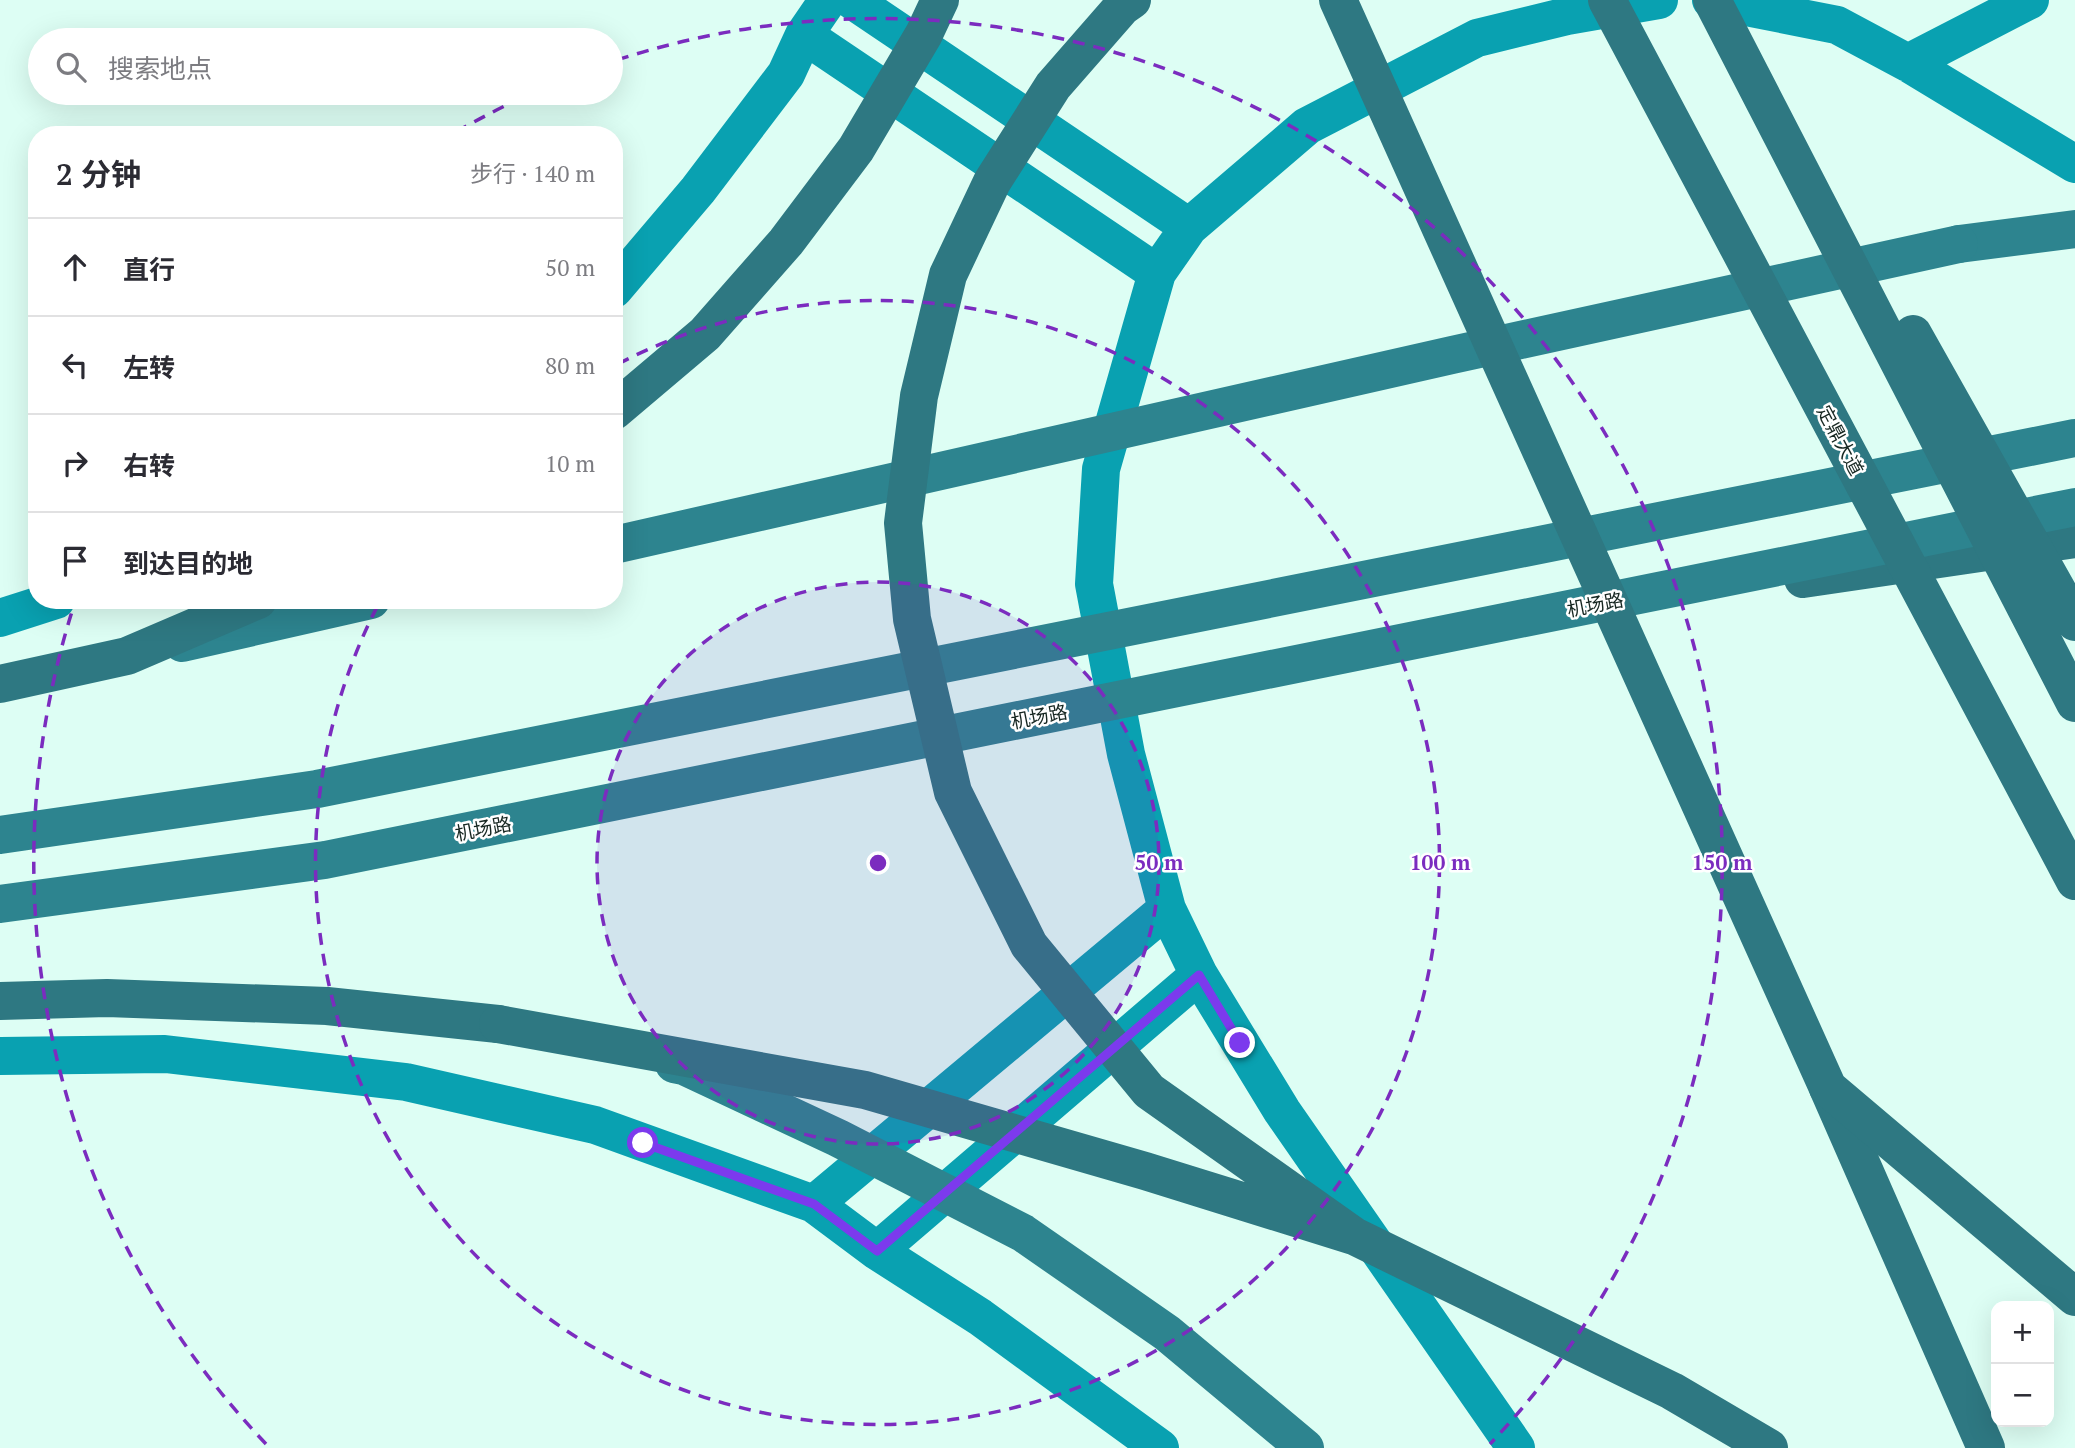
<!DOCTYPE html>
<html lang="zh">
<meta charset="utf-8">
<style>
body{margin:0;font-family:"PT Serif","Noto Sans SC",serif;background:#f7f7f7;color:#2b2b33}
.controls{position:absolute;right:21px;bottom:21px;display:grid;overflow:hidden;border-radius:14px;box-shadow:0 7px 28px #0002}
.controls button{width:63px;height:63px;display:grid;place-items:center;padding:0;border:0;border-bottom:2px solid #e1e1e2;background:#fff;color:#2b2b33;font:35px sans-serif}
.stop{position:absolute;width:21px;height:21px;margin:-16px;border:5px solid #7c3aed;border-radius:50%;background:#fff}
.stop.end{background:#7c3aed;border-color:#fff;box-shadow:0 2px 7px #0008}
.list{margin:0;padding:0;list-style:none}
h2{display:flex;justify-content:space-between;align-items:center;height:91px;margin:0;padding:0 28px;font-size:30px}
h2 small{font-size:23px;font-weight:400;color:#7c7c81}
.list li{display:grid;grid-template-columns:46px 1fr auto;gap:21px;align-items:center;box-sizing:border-box;height:98px;padding:0 28px;border-top:2px solid #e1e1e2}
.list b{display:block;font-size:26px;white-space:nowrap}
.list em{font-size:23px;font-style:normal;color:#7c7c81}
.icon{flex:none;width:38px;height:38px;fill:none;stroke:currentColor;stroke-width:2;stroke-linecap:round;stroke-linejoin:round}
.map{position:relative;flex:none;width:2075px;height:1448px;overflow:hidden}
.search{position:absolute;background:#fff;box-shadow:0 7px 28px #0002;left:28px;top:28px;width:595px;height:77px;display:flex;align-items:center;gap:18px;box-sizing:border-box;padding:0 24px;border-radius:38px;color:#7c7c81;font-size:26px}
.panel{position:absolute;background:#fff;box-shadow:0 7px 28px #0002;left:28px;top:126px;width:595px;height:483px;border-radius:28px}
.map>svg:first-child{display:block}
.lines{fill:none;stroke-linecap:round;stroke-linejoin:round}
.secondary{stroke:#09a1b1;stroke-width:38}
.primary{stroke:#2d848f;stroke-width:38}
.trunk{stroke:#2e7882;stroke-width:38}
.primary-bridge{stroke:#2d848f;stroke-width:38}
.trunk-bridge{stroke:#2e7882;stroke-width:38}
.route{stroke:#7c3aed;stroke-width:9}
.ring{fill:none;stroke:#7b2cbf;stroke-width:3.5;stroke-dasharray:12 9}
.labels{text-anchor:middle;dominant-baseline:central;stroke-width:5;stroke-linejoin:round;paint-order:stroke}
.street-label{font-size:19px;fill:#172722;stroke:#fff}
.centre{fill:#7b2cbf;stroke:#fff;stroke-width:3.5}
.ring-label{font-size:21px;text-anchor:middle;font-weight:bold;fill:#7b2cbf;stroke:#fff;stroke-width:5;stroke-linejoin:round;paint-order:stroke}
</style>
<div class="map">
<svg width="2075" height="1448" viewBox="0 0 2075 1448">
<rect width="100%" height="100%" fill="#ddfef4"/>
<g class="lines">
<path class="secondary" d="M852,0L1189,227
M1711,0L1837,25L1908,63L2075,164
M804,35L1157,273
M1908,63L2030,0
M614,289L698,190L786,74L804,35L828,0
M0,618L56,600
M0,1056L165,1054L406,1082L595,1125L814,1204L877,1251L980,1317L1160,1448
M814,1204L1167,909
M877,1251L1199,975
M1516,1448L1282,1111L1199,975L1167,909L1126,754L1094,584L1101,469L1157,273L1189,227L1307,126L1477,38L1567,16L1659,0"/>
<path class="primary" d="M1959,244L2075,229
M182,643L371,600"/>
<path class="trunk" d="M1803,579L2075,539
M0,684L127,656L258,600
M0,1001L107,998L327,1006L498,1024
M1828,1088L1986,1448"/>
<path class="primary-bridge" d="M614,545L1452,355L1959,244
M0,835L317,789L2075,438
M0,904L325,860L2075,507
M674,1064L684,1066L838,1138L1023,1233L1167,1333L1305,1448"/>
<path class="trunk-bridge" d="M1132,0L1122,7L1053,86L992,182L948,275L919,396L903,523L912,619L953,792L1029,945L1149,1091L1354,1236
M1338,0L1828,1088L2075,1297
M1607,0L2075,881
M1712,0L2075,703
M1913,334L2075,622
M614,411L705,334L786,242L856,149L924,34L940,0
M498,1024L865,1090L1145,1171L1354,1236L1672,1391L1769,1448"/>
</g>
<g class="lines">
<path class="route" d="M643,1143L814,1204L877,1251L1199,975L1240,1043"/>
</g>
<circle cx="878" cy="863" r="281" fill="#7b2cbf" fill-opacity=".12"/>
<g class="ring">
<circle cx="878" cy="863" r="281"/>
<path d="M618 364A562 562 0 1 1 379 603"/>
<path d="M266 1444A844 844 0 0 1 75 602M456 132A844 844 0 0 1 528 95M617 60A844 844 0 0 1 1490 1444"/>
</g>
<g class="labels">
<g class="street-label">
<text transform="translate(1841 440) rotate(62)">定鼎大道</text>
<text transform="translate(1595 604) rotate(-11)">机场路</text>
<text transform="translate(1039 716) rotate(-11)">机场路</text>
<text transform="translate(483 828) rotate(-11)">机场路</text>
</g>
</g>
<circle cx="878" cy="863" r="10" class="centre"/>
<g class="ring-label">
<text x="1159" y="870">50 m</text>
<text x="1440" y="870">100 m</text>
<text x="1722" y="870">150 m</text>
</g>
</svg>
<div class="controls">
<button>+</button>
<button>−</button>
</div>
<div class="stop" style="left:643px;top:1143px"></div>
<div class="stop end" style="left:1240px;top:1043px"></div>
<div class="search"><svg class="icon" aria-label="search" viewBox="0 0 24 24"><circle cx="10" cy="10" r="6"/><path d="M15 15l6 6"/></svg>搜索地点</div>
<section class="panel">
<h2>2 分钟<small>步行 · 140 m</small></h2>
<ul class="list">
<li><svg class="icon" aria-label="ahead" viewBox="0 0 24 24"><path d="M12 20V5M6 11l6-6 6 6"/></svg><div><b>直行</b></div><em>50 m</em></li>
<li><svg class="icon" aria-label="left" viewBox="0 0 24 24"><path d="M17 20v-9H6M10 6l-5 5 5 5"/></svg><div><b>左转</b></div><em>80 m</em></li>
<li><svg class="icon" aria-label="right" viewBox="0 0 24 24"><path d="M7 20v-9h11M14 6l5 5-5 5"/></svg><div><b>右转</b></div><em>10 m</em></li>
<li><svg class="icon" aria-label="arrive" viewBox="0 0 24 24"><path d="M6 21V4h12l-3 4 3 4H6"/></svg><div><b>到达目的地</b></div></li>
</ul>
</section>
</div>
